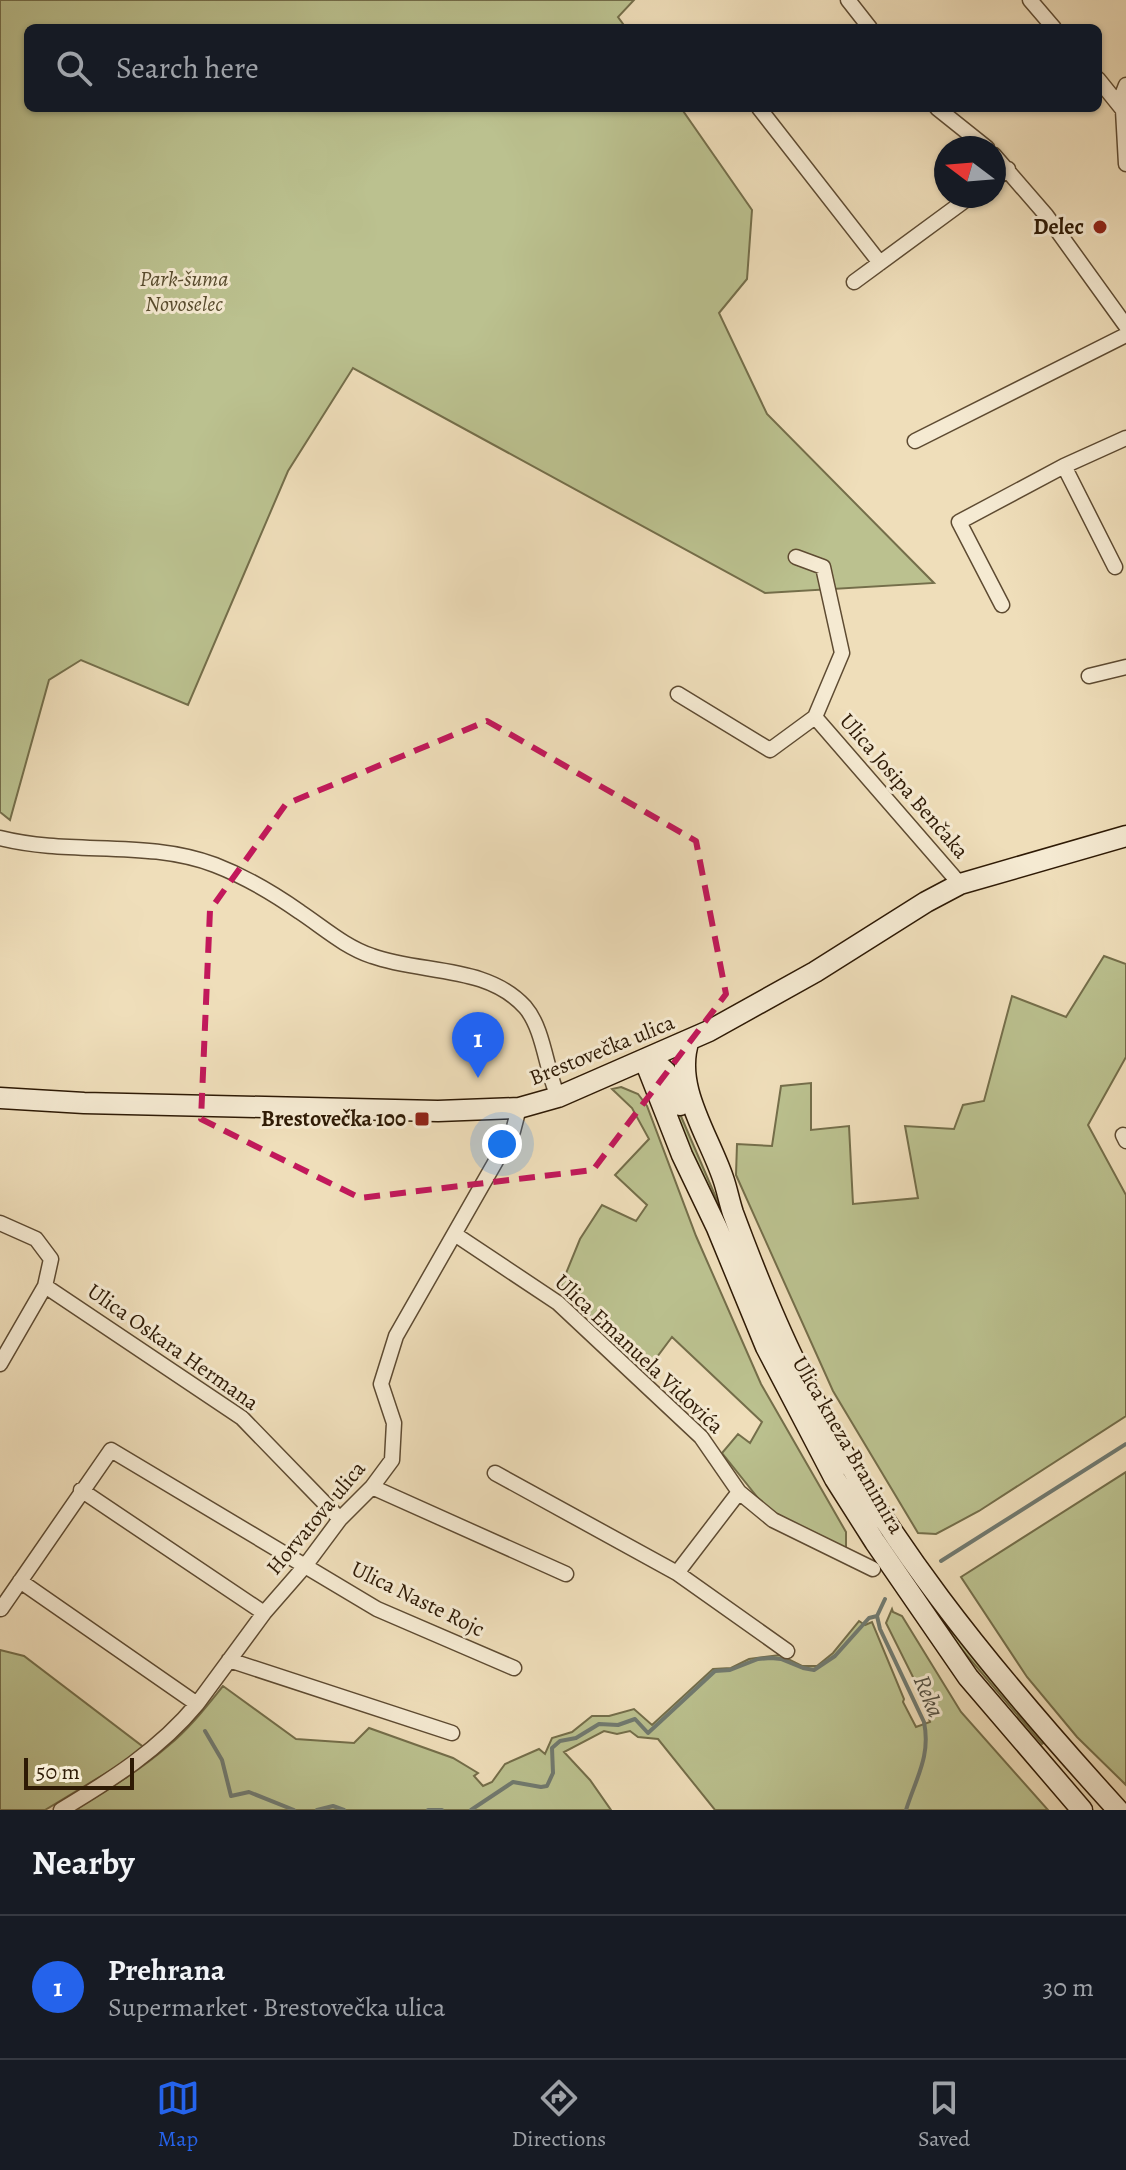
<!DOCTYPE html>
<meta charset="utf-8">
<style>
body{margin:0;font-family:Alegreya,serif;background:#242831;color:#f1f3f6}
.compass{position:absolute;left:934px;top:136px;width:72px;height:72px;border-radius:50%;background:#171b24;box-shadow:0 2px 6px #0004;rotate:286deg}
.scale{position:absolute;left:24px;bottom:20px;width:110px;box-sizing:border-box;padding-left:8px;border:4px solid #2e1a05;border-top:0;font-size:22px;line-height:28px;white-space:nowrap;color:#2e1a05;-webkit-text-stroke:6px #f5ead2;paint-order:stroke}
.you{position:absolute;left:502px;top:1144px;width:28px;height:28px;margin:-20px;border:6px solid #fff;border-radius:50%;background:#1a73e8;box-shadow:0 0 0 12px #1a73e833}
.badge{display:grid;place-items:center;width:52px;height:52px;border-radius:50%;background:#2563eb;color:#fff;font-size:26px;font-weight:700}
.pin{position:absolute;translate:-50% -66px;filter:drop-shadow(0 2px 4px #0008)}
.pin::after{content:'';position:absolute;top:42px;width:28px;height:24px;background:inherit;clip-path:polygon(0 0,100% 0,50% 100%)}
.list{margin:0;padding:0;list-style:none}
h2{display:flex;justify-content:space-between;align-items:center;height:104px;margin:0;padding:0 32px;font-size:34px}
h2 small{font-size:26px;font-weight:400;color:#9ea1a6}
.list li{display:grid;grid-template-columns:52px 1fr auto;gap:24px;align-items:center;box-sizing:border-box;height:144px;padding:0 32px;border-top:2px solid #363941}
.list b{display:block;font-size:30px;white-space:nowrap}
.list p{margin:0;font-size:26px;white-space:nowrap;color:#9ea1a6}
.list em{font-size:26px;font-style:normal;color:#9ea1a6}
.icon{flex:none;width:44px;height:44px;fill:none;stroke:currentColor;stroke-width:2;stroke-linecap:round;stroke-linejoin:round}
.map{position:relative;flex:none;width:1126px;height:1810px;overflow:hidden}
.search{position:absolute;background:#171b24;box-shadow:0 2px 6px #0004;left:24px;right:24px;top:24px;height:88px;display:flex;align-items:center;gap:20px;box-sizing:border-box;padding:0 28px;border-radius:12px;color:#9ea1a6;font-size:30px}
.sheet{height:248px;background:#171b24}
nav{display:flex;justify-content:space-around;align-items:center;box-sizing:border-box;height:112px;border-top:2px solid #363941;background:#171b24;font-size:22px;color:#9ea1a6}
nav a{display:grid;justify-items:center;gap:4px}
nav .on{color:#2563eb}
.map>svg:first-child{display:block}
.green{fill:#bbc18f;stroke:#746e4a;stroke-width:2}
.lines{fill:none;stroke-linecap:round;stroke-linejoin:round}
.stream{stroke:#717a70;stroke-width:4}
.street-casing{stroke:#5e4b32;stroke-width:17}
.secondary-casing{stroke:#2e1a05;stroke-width:23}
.street{stroke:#f5ead2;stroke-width:14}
.secondary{stroke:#f5ead2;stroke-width:20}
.marked{fill:none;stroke:#c2185b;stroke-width:6;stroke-dasharray:16 10;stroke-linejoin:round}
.poi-dot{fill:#8f2418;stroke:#f5ead2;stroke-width:3}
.labels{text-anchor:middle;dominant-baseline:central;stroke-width:6;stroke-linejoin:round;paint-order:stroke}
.poi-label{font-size:22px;font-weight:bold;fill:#2e1a05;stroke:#f5ead2;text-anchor:end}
.park-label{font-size:22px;font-style:italic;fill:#584c2e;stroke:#f5ead2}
.street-label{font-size:22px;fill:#2e1a05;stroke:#f5ead2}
.water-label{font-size:24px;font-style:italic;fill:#555244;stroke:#f5ead2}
</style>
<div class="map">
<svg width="1126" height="1810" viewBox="0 0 1126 1810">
<rect width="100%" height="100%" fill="#efdeba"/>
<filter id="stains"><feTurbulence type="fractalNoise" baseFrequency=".0025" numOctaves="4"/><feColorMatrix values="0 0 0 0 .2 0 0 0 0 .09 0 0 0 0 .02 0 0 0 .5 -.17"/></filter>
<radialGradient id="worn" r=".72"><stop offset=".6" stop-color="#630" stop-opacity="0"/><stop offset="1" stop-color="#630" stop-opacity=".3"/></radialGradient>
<path class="green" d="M0,0H634L618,17L626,28H28V108H681L752,210L747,279L719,313L767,414L934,583L765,593L353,368L288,471L188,705L81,660L49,680L10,820L0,812Z
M1104,956L1126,964V1057L1088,1125L1126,1195V1416L979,1511L936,1534L918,1533L833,1391L736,1175L737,1144L772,1146L781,1086L811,1083V1130L849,1126L853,1204L918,1198L905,1126L954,1129L963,1105L984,1101L1012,996L1066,1017Z
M621,1087L638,1094L647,1106L696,1236L761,1384L846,1532V1549L838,1547L766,1508L722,1453L738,1434L750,1443L762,1422L672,1337L648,1369L560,1288L580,1239L602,1205L636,1221L647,1205L615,1175L649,1139L632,1108L612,1089Z
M674,1100L782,1351L1046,1741L1042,1744L952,1638L916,1589L818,1433L699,1175L669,1101Z
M1126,1472V1785L1077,1737L1027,1677L961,1577Z
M892,1609L893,1612L902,1616L961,1712L1048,1810H715L658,1739L638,1737L630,1731L617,1734L604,1731L564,1752L590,1780L611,1810H75C107,1790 139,1771 168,1746C189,1729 206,1707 223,1686L296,1739L354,1743L369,1728L453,1758L478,1773L474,1776L483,1786L492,1782L505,1764L539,1749L545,1754L552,1738L572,1732L592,1716H609L634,1709L652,1725L713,1669L731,1668L749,1659L780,1655L802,1666H817L833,1653L859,1621L865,1625L872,1622L904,1699L903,1702L916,1727L930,1722L921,1693L886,1623Z
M0,1650L24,1656L146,1749L45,1810H0Z"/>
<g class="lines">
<path class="stream" d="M941,1561L1126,1444
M885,1599L877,1616L880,1629L924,1722C931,1756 916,1778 906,1810
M205,1731L222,1760L231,1796L249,1792L294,1810
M317,1810L333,1806L344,1810
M428,1810H442
M471,1810L513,1782L541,1787L547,1786L553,1773L552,1748L560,1741L576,1738L599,1724L618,1725L635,1719L648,1733L715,1671L730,1670L758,1659L771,1658L781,1659L803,1668L814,1670L835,1656L869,1618L877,1616"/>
<defs>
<path id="street" d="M848,0L870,28
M1030,0L1054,28
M1098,79L1123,110L1126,164
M1119,103L1126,85
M759,108L880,263
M937,108L987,148
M994,155L1046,215L1126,326
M994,179L1008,169
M854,282L971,196
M915,441L1126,335
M1064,466L1115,567
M796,557L823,567L842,653L815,717L960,884
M1002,605L959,522L1064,466L1126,438
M1089,676L1126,667
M678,694L770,750L815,717
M0,838C72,856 146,839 215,865C246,877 273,893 300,912C324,928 345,947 372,956C422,974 487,965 525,1007C544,1029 546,1070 558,1097
M1123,1135L1126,1141
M0,1223L36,1239L51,1259L45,1286L0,1364
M456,1235L558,1303L701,1437L739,1492L773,1520L873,1569
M45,1286L242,1418L340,1519
M495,1473L677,1573L787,1651
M372,1487L566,1574
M81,1490L264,1613
M677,1573L739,1492
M20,1581L197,1704L264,1613L305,1566L340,1519L372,1487L392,1460L394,1423L381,1384L396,1336L513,1131L519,1108
M1,1609L111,1450L377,1609L514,1668
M229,1660L452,1733
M61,1810C111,1780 159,1750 197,1704"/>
<path id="secondary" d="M689,1040C673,1086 708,1134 723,1178C727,1189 729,1201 733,1213C752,1264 772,1315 796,1364C875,1531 994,1674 1118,1810
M651,1058L666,1072L680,1105
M645,1061L682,1155L717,1228L766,1347L835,1479L875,1542L968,1677L1082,1810
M0,1098L84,1103L438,1111L519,1108L558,1097L709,1031L815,972L926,902L960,884L1126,836"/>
</defs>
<use href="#street" class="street-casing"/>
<use href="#secondary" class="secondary-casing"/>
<use href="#street" class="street"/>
<use href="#secondary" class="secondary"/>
</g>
<path class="marked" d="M487,721L696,841L726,994L593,1170L360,1198L201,1119L210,910L286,804Z"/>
<g class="poi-dot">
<circle cx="1100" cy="227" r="8"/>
<rect x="414" y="1111" width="16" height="16" rx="4"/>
</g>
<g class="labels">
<g class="poi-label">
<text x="1084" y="227">Delec</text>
<text x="406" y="1119">Brestovečka 100</text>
</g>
<g class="park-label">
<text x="184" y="279">Park-šuma<tspan x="184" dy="25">Novoselec</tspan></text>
</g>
<g class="street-label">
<text transform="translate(904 786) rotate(49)">Ulica Josipa Benčaka</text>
<text transform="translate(602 1050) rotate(-22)">Brestovečka ulica</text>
<text transform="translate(173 1347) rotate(35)">Ulica Oskara Hermana</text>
<text transform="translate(639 1354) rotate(43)">Ulica Emanuela Vidovića</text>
<text transform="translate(848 1445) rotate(60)">Ulica kneza Branimira</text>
<text transform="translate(316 1518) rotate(-50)">Horvatova ulica</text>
<text transform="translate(418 1599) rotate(26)">Ulica Naste Rojc</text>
</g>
<g class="water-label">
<text transform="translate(929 1696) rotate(67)">Reka</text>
</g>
</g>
<rect width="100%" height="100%" filter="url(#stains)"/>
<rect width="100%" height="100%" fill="url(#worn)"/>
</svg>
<svg class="compass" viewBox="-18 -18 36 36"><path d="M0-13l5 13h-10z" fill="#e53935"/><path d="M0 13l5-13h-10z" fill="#9ea1a6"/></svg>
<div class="scale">50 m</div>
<div class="you"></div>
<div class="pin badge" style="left:478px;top:1078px">1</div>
<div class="search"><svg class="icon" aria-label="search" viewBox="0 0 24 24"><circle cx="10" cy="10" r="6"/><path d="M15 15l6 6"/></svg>Search here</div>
</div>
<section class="sheet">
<h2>Nearby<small></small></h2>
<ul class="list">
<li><span class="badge">1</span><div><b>Prehrana</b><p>Supermarket · Brestovečka ulica</p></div><em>30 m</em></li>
</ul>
</section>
<nav>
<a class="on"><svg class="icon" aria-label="map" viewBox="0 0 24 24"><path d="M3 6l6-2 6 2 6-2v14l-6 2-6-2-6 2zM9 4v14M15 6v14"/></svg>Map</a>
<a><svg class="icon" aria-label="directions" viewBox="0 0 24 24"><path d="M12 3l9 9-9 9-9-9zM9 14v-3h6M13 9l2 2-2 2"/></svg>Directions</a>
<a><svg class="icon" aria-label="saved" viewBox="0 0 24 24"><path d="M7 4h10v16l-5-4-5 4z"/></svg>Saved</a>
</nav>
